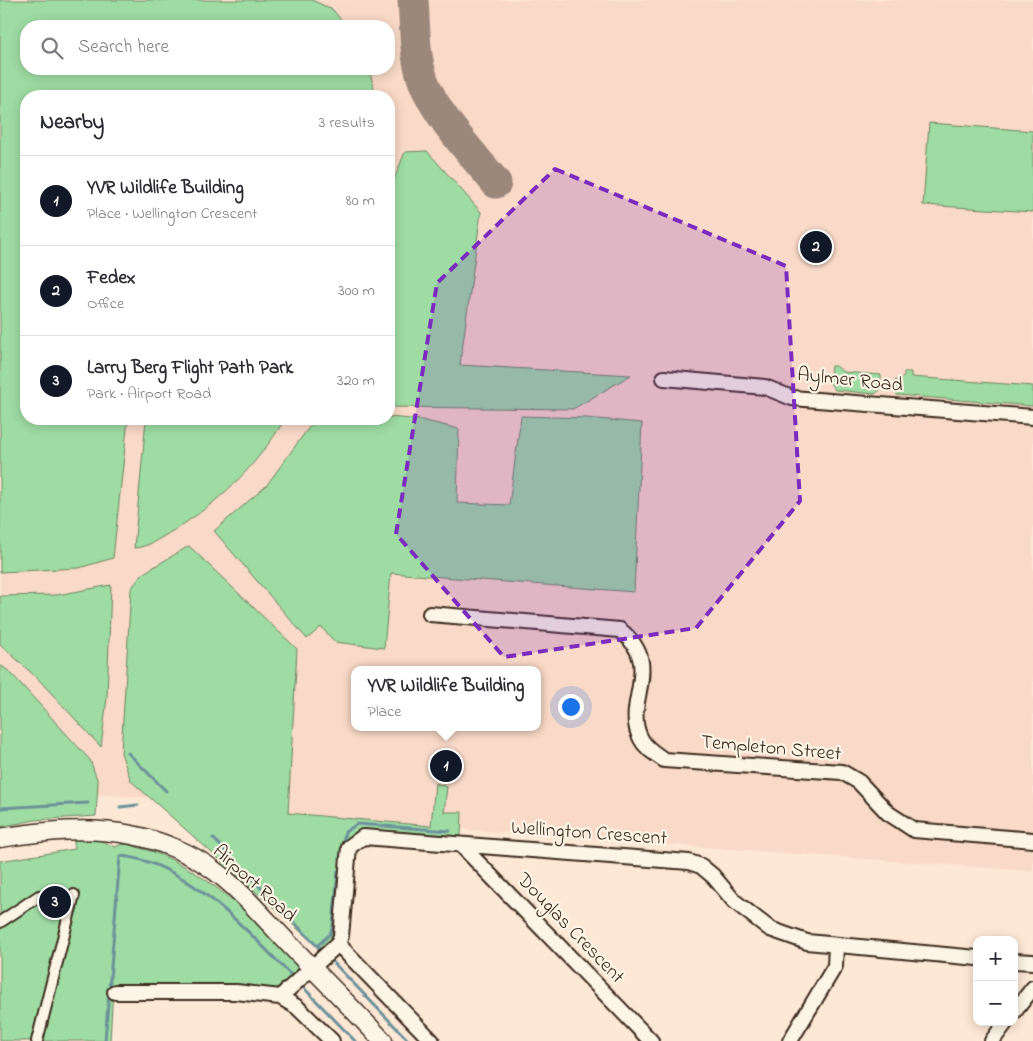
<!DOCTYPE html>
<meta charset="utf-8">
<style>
body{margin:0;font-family:"Indie Flower",sans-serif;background:#f7f7f7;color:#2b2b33}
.controls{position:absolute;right:15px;bottom:15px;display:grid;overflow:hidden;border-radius:10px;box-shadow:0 2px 12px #0003}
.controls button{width:45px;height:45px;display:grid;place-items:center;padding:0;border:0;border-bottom:1px solid #e1e1e2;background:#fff;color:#2b2b33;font:25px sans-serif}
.you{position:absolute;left:570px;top:706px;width:18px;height:18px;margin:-12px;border:4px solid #fff;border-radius:50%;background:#1a73e8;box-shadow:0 0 0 8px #1a73e833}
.badge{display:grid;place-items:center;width:32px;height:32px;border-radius:50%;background:#111827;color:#fff;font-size:16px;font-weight:700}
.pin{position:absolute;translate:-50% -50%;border:2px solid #fff;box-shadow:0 1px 5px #0006}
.popup{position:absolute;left:351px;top:666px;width:190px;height:65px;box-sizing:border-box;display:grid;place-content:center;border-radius:10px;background:#fff;filter:drop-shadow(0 1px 4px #0005);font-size:16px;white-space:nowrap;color:#7c7c81}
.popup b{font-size:19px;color:#2b2b33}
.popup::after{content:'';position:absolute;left:50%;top:100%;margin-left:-10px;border:10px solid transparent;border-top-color:#fff}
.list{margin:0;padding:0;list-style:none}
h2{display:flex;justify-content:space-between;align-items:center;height:65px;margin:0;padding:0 20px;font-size:21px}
h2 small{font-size:16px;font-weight:400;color:#7c7c81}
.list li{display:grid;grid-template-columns:32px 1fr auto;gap:15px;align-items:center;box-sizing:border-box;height:90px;padding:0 20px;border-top:1px solid #e1e1e2}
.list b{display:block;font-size:19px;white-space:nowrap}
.list p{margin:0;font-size:16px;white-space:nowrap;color:#7c7c81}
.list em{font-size:16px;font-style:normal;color:#7c7c81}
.icon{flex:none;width:28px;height:28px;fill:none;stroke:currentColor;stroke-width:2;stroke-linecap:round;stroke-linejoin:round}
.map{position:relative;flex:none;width:1033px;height:1041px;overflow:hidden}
.search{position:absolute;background:#fff;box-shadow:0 2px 12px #0003;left:20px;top:20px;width:375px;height:55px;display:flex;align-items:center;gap:12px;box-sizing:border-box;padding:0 18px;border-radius:20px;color:#7c7c81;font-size:19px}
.panel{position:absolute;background:#fff;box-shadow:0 2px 12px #0003;left:20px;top:90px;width:375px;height:335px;border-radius:20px}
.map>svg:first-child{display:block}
.built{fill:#f9d9c7;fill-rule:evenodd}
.green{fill:#9edca3;stroke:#6c8360}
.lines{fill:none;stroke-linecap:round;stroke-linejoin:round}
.stream{stroke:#6c929a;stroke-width:3}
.taxiway{stroke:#9c887a;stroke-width:31}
.pedestrian-casing{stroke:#3b2a1e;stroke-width:14}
.minor-casing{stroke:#3b2a1e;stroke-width:18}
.tertiary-casing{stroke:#3b2a1e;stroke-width:21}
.pedestrian{stroke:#fcf5e5;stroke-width:10}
.minor{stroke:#fcf5e5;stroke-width:14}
.tertiary{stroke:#fcf5e5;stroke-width:18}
.marked{fill:#7b2cbf;fill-opacity:0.2;stroke:#7b2cbf;stroke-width:4;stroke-dasharray:10 6;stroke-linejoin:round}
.labels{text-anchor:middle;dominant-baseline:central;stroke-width:4.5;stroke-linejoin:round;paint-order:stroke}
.street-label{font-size:20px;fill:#3b2a1e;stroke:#fcf5e5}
</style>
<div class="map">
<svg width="1033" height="1041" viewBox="0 0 1033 1041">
<rect width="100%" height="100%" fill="#fde7d5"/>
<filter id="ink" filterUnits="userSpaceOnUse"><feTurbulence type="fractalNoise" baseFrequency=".02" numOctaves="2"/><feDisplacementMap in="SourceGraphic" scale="10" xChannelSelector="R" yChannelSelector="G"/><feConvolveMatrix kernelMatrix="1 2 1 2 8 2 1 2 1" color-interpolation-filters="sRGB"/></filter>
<g filter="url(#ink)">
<path class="built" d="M0,0H1033V871L511,833L288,813V811L184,800L109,795H0ZM26,26H389V69H26ZM26,96H389V419H26ZM355,670H537V727H355Z"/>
<path class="green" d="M0,0H312L333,10L346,26H26V69H369L376,96H26V419H128L113,558L79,568L0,572Z
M929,123L1033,131V212L923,205Z
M427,151L481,212L460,365L631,375L573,409L389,407V192L405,152Z
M831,366H836L843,372L881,375V389L875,394L835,390L829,382Z
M904,372H911V377L1033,386V406L897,395L894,388L895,381L904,377Z
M521,416L587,418L642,423L634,592L391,573L384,648L335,642L321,627L307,639L214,531L266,486L315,419L389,417L422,420L459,429L457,503L509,505Z
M146,419H285C256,467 217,505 169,533C157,540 148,547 134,548Z
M189,546L297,649L288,813L431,826L435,783L447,787L444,812H462L461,836L360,829L344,841L338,908L331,938L319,948L131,781L121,753L131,589L142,574Z
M111,585L107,698L101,747L40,681L0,644V596L57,595Z
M0,665L10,672L90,760L98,782L96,816L35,820L0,827Z
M73,837H93L115,847C124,842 130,845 140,848C203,864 256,921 300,966C297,980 280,988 267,991L113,989L110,1041H0V861L75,849Z"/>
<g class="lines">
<path class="stream" d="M128,753L166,791
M120,807L138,805
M0,808L88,803
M213,838L319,948
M340,858L345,832L357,824L450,831
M317,946L330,934L333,926L338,871
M330,959L409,1041
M302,986L355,1041
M105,1041L120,856C186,861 248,932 292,976"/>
<path class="taxiway" d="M413,0C415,26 414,55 423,80C436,116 472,153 496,183"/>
<defs>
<path id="pedestrian" d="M0,922L39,896
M37,1041L74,895"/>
<path id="minor" d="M664,378L765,387L792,398L1033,417
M430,614L620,630C666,666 621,703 641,739C646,749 656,754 664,760L842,772L859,782L888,813L914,830L1033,840
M461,845L651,1041
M338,944L432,1041
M1014,961L1033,962
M115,992H236L280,997L297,1007L332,1041
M280,997L338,944L341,936L349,847L363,837L689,862L701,866L713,876L734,901L770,929L807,942L977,958
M1014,1012L1033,988
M790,1041L835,966L836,945
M992,1041L1006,1022"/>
<path id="tertiary" d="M0,838C44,831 88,826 132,835C158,840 191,853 212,869C240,889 264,918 288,943C320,976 352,1008 383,1041"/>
</defs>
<use href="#pedestrian" class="pedestrian-casing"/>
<use href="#minor" class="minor-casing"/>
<use href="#tertiary" class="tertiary-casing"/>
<use href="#pedestrian" class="pedestrian"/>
<use href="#minor" class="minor"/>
<use href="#tertiary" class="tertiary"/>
</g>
</g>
<path class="marked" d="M555,169L786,266L800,501L696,628L504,657L396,534L437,283Z"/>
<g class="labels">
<g class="street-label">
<text transform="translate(850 381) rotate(6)">Aylmer Road</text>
<text transform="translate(771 749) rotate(5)">Templeton Street</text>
<text transform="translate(589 834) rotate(4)">Wellington Crescent</text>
<text transform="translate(254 884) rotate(42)">Airport Road</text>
<text transform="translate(570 929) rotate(46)">Douglas Crescent</text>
</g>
</g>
</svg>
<div class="controls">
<button>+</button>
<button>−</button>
</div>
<div class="you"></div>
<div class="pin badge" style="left:446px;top:766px">1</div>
<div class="popup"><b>YVR Wildlife Building</b>Place</div>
<div class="pin badge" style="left:816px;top:247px">2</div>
<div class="pin badge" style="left:55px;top:902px">3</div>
<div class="search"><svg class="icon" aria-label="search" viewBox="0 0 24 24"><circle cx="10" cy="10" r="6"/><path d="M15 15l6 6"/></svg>Search here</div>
<section class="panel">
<h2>Nearby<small>3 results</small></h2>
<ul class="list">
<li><span class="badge">1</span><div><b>YVR Wildlife Building</b><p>Place · Wellington Crescent</p></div><em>80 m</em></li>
<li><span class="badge">2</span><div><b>Fedex</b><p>Office</p></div><em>300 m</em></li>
<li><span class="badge">3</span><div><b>Larry Berg Flight Path Park</b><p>Park · Airport Road</p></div><em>320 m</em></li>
</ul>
</section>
</div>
